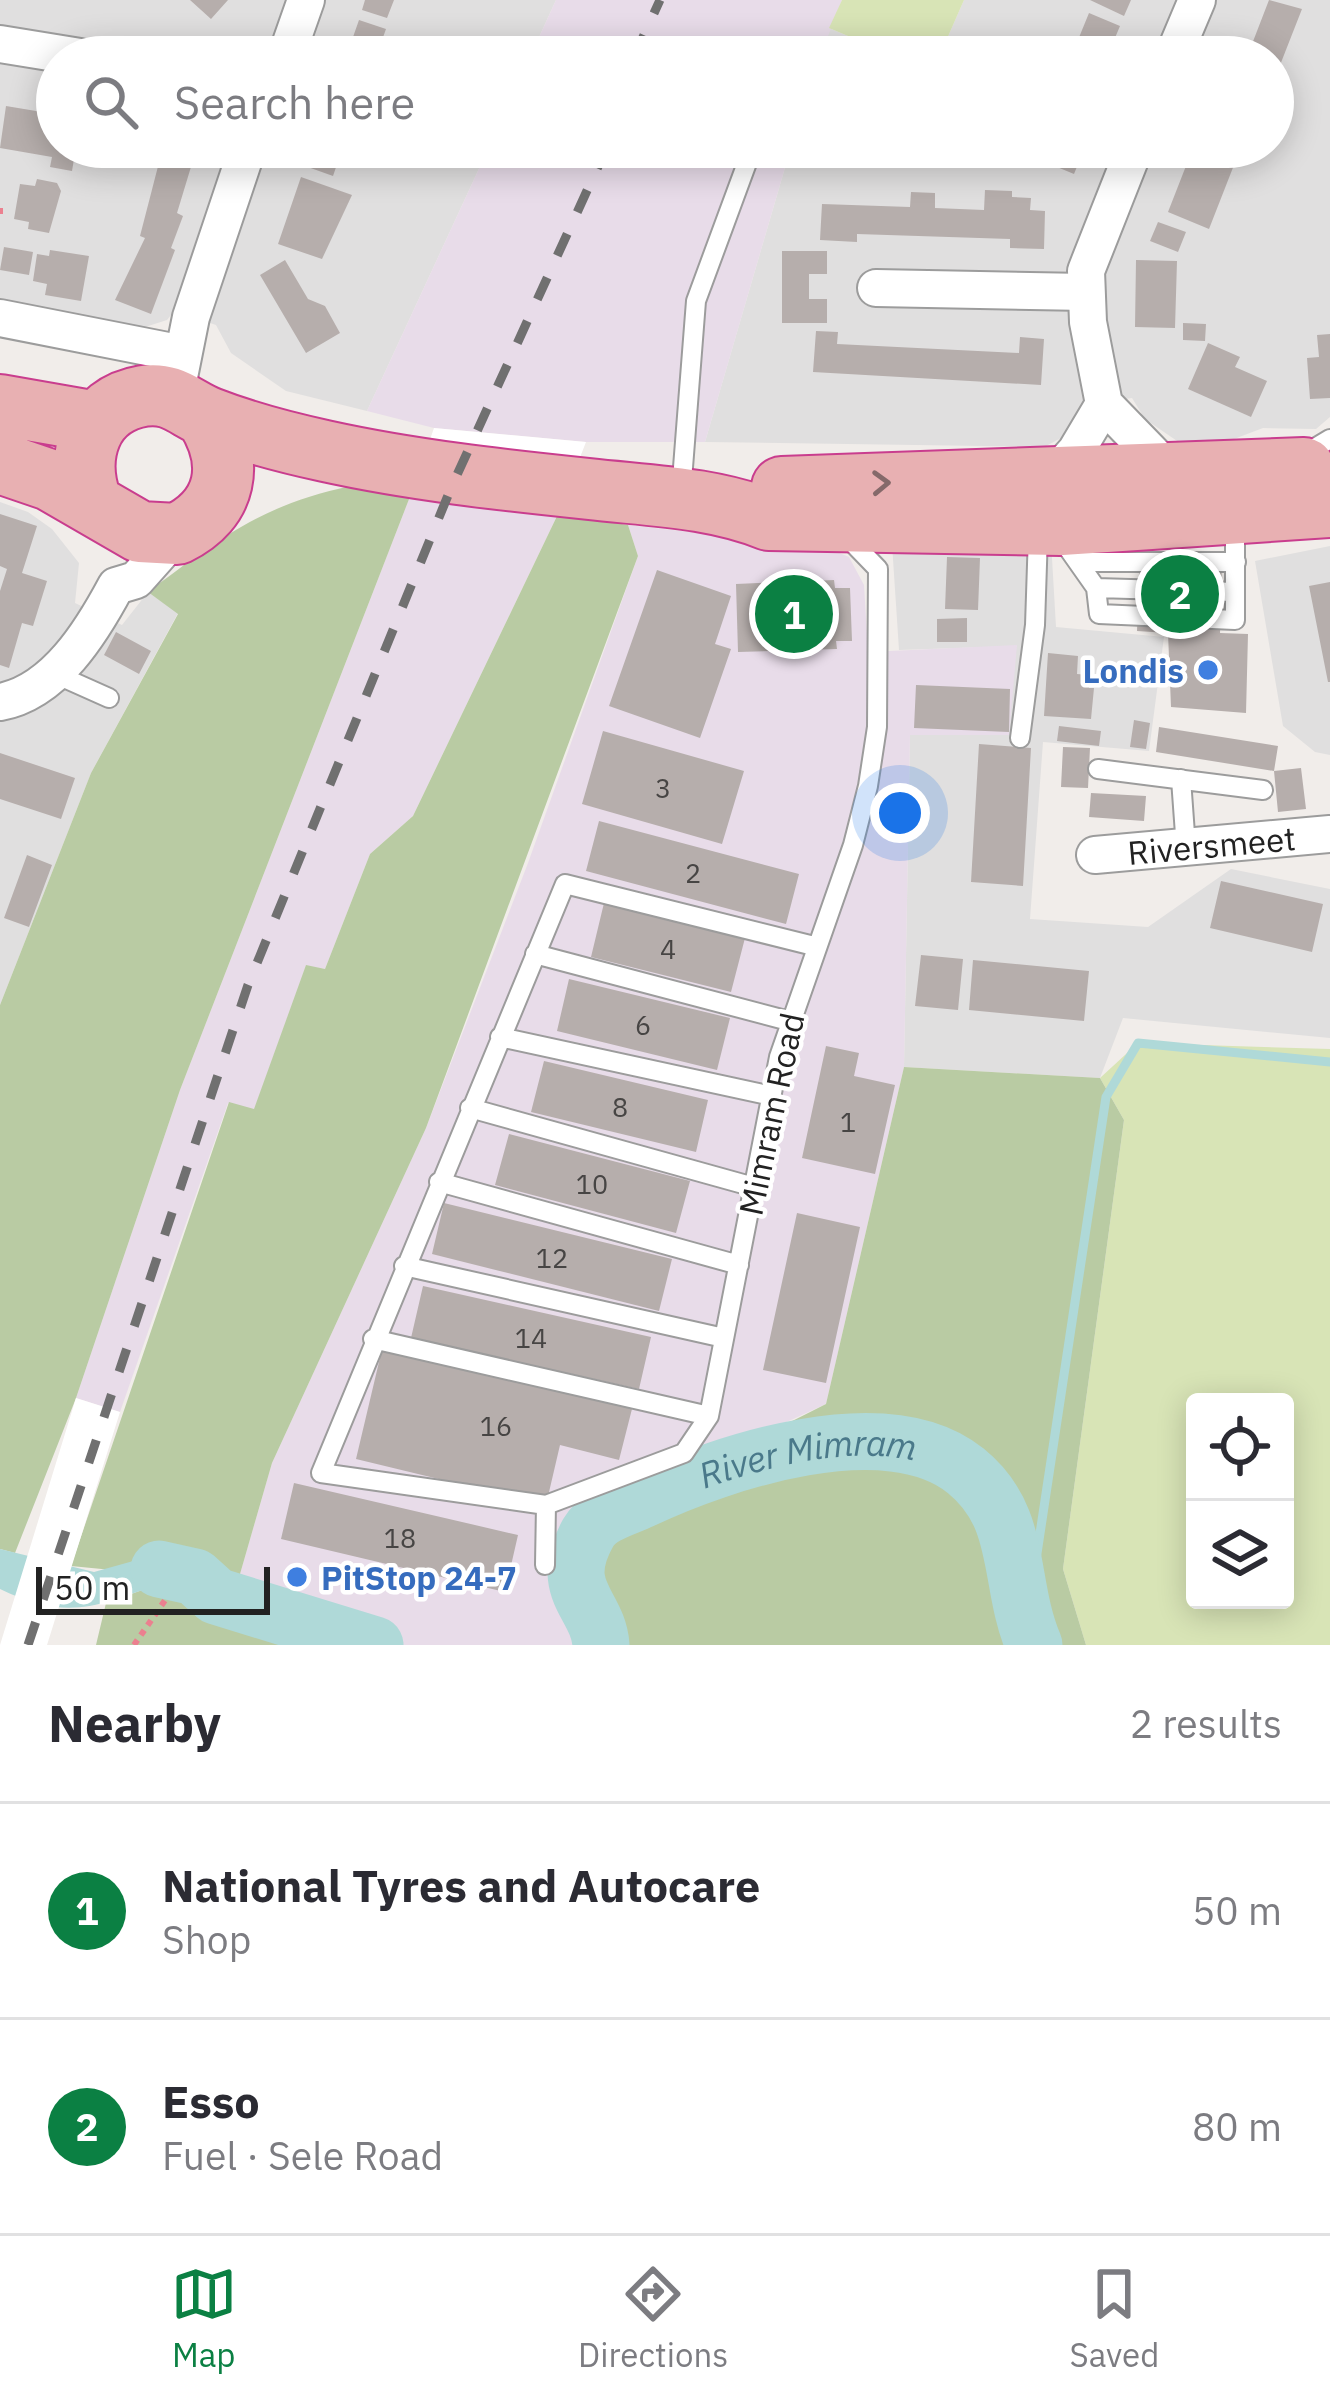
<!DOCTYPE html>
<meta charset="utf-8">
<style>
body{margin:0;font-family:"IBM Plex Sans",sans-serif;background:#f7f7f7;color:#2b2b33}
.controls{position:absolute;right:36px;bottom:36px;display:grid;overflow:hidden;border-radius:12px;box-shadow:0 6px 30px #0003}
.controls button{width:108px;height:108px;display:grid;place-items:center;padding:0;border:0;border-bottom:3px solid #e1e1e2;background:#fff;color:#2b2b33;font:60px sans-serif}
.scale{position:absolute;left:36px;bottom:30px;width:234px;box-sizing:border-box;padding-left:12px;border:6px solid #222;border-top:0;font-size:33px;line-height:42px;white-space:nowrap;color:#222;-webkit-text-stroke:9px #fff;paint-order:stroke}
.you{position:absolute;left:900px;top:813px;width:42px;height:42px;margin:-30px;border:9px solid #fff;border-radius:50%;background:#1a73e8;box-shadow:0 0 0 18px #1a73e833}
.badge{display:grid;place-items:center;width:78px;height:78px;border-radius:50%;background:#0b8043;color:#fff;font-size:39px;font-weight:700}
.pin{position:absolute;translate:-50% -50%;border:6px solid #fff;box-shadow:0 3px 12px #0006}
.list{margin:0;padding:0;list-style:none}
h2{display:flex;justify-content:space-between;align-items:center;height:156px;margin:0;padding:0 48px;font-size:51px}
h2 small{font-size:39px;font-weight:400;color:#7c7c81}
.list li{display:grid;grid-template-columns:78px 1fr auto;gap:36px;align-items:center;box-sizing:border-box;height:216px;padding:0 48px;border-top:3px solid #e1e1e2}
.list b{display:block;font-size:45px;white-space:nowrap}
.list p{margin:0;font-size:39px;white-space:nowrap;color:#7c7c81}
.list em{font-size:39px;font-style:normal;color:#7c7c81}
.icon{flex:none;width:66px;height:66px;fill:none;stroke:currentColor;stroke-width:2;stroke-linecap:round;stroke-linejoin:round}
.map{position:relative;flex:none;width:1330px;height:1645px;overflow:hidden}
.search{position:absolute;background:#fff;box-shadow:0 6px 30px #0003;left:36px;right:36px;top:36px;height:132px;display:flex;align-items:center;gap:30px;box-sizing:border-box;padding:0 42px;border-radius:66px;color:#7c7c81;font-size:45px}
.sheet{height:588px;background:#fff}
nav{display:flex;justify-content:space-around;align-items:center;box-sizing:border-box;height:168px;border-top:3px solid #e1e1e2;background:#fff;font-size:33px;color:#7c7c81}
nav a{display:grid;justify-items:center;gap:6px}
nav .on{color:#0b8043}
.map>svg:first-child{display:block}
.residential{fill:#e0dfdf}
.industrial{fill:#e8dce9}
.grass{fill:#d8e4b6;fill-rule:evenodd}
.forest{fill:#b9cba3}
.water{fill:#afd9d8}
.pier{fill:#fff}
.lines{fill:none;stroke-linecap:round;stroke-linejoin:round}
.stream{stroke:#afd9d8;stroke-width:9}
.river{stroke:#afd9d8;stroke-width:57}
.building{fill:#b6aeac}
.service-casing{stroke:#9c9c9c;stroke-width:22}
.minor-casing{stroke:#9c9c9c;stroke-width:40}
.trunk-casing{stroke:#c93d8e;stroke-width:64}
.path{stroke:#eb808f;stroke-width:6;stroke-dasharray:6 6;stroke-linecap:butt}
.service{stroke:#fff;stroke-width:18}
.minor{stroke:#fff;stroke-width:36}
.trunk{stroke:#e8b0b2;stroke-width:60}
.rail{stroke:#707070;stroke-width:9;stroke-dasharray:24 24;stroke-linecap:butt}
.oneway{stroke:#85696a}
.shop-dot{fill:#3f7fe0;stroke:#fff;stroke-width:4.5}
.labels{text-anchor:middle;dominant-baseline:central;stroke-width:9;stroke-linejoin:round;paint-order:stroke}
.number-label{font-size:27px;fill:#474544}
.shop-label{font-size:33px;font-weight:bold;fill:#366cbe;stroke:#fff;text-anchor:end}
.street-label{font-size:33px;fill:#222;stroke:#fff}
.water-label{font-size:36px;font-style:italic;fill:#4a798a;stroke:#fff}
</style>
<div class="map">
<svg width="1330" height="1645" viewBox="0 0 1330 1645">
<rect width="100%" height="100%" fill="#f1edea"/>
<path class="residential" d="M0,0H556L530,57H57V147H489L367,411L286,391L231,353L216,325L174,311L167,320L142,328L0,300Z
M964,0H1330V417L1316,429L1263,428L1234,439L1180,443L1145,419L1132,398L1081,406L1063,437L1044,447L705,442L791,147H1273V57H939Z
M829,28L898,57H820Z
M0,502L28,512L52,529L79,563L75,603L122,625L148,592L178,613L91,773L0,1005Z
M1051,541L1056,627L1164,637L1149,751L1043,742L1030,919L1148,927L1231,869L1330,889V1038L1123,1018L1100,1078L904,1067L910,734L1017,646L899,650L892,544Z
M1330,546V755L1315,752L1283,726L1255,561Z"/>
<path class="industrial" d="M556,0H842L820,57H530Z
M489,147H791L705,442H586L434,428L367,411Z
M411,494L558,514L413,816L370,854L325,969L306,966L254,1110L228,1103L120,1412L76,1398L180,1090Z
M628,525L825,547L849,557L864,585L868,652L1017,645L1009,735H910L904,1067L826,1404L598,1508L576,1531L564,1585L587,1635L586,1645H399L238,1581L272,1463L426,1128L528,863L638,556Z"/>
<path class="grass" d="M842,0H964L939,57H898L829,28Z
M1138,1043L1330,1049V1645H1086L1063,1569L1124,1120L1100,1078ZM1195,1402H1285V1600H1195Z"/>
<path class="forest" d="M351,486L411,494L180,1090L76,1398L15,1553L0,1549V1005L91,773L178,614L148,592C220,538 261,505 351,486Z
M558,514L628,525L638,556L426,1128L272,1463L238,1581L169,1551L112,1570L71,1566L229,1102L254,1109L306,965L325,969L370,854L413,816Z
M904,1067L1100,1078L1124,1120L1063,1569L1086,1645H585L576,1567L606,1515L826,1404Z
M159,1584L199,1601L218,1622L349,1629L384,1645H96L106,1603Z"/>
<path class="water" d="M0,1549L94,1572L169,1551L238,1581L218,1622L199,1601L159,1584C95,1607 67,1621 0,1589Z"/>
<path class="pier" d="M434,428L586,442L558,514L411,494Z
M76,1398L120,1412L47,1645H0Z"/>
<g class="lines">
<path class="stream" d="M1026,1626L1106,1097L1138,1043L1330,1062"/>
<g class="river">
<path d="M159,1569L195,1577L216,1596L375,1645"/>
<path id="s1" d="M601,1645C598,1603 556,1591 588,1533C599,1514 623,1509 642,1500C722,1462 887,1407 966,1471C1024,1518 1007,1582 1034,1645"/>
</g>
</g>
<path class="building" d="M190,0H228L211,19Z
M365,0H394L387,18L362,10Z
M1090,0H1131L1124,16Z
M1269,0L1302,9L1273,83V57H1247Z
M1089,13L1120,26L1107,57H1071Z
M359,20L386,29L376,57H346Z
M6,106L42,112L40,122L57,125V147H76L72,171L50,167L52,157L0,148Z
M163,147H197L177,213L183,216L171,248L175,250L151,314L115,300L145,238L140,236Z
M312,147H343L333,176L305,166Z
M1026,147H1085L1074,174L1023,153Z
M1193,148L1234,165L1209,229L1168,212Z
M301,177L352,195L322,259L278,244Z
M37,179L57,183L61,191L49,233L28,229L29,222L14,219L20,184L35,186Z
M985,190L1012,191V197L1031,198L1030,210L1045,211L1044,249L1010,248V239L857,234V242L820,240L822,204L910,207L911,192L935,193V208L984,210Z
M1158,222L1186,232L1178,252L1150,241Z
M4,247L33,252L29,275L0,270Z
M50,250L89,256L81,301L45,295L47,284L33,281L37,254L49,256Z
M782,251H827V274H809V299H827V323H782Z
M285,260L308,299L325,306L340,333L306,353L260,275Z
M1136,260L1177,261L1175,328L1135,327Z
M1183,323L1206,324L1205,341L1183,340Z
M816,331L838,332L837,344L1019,353L1020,337L1044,339L1041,385L813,372Z
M1330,334V398L1310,399L1307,358L1319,357L1317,335Z
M1208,343L1240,357L1235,367L1267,381L1251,417L1188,389Z
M0,514L37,526L22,573L47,581L33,626L22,623L9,668L0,665V591L7,569L0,566Z
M947,557L980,558L978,610L945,609Z
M1140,557L1222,558L1220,633L1248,634L1246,713L1171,707L1168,633L1137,631Z
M657,570L731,596L715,644L731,649L700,738L609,706Z
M834,580L835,588H850L852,641H836L837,649L738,652L736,584Z
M1330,582V682H1328L1309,586Z
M967,618V642H937V619Z
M116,632L151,651L139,674L104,655Z
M1048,653L1078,656L1077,674L1090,675L1089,688H1094L1091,719L1044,716Z
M916,685L1010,689L1009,732L914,728Z
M1134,720L1150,723L1146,749L1130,747Z
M1059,726L1101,731L1099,746L1057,741Z
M1159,727L1278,746L1274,771L1156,752Z
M603,731L744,771L722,844L582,804Z
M979,744L1031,748L1023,886L971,882Z
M1063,747L1090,748L1088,788L1061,787Z
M0,753L75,778L61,819L0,799Z
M1301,768L1306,809L1278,812L1274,771Z
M1091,793L1146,796L1144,821L1089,817Z
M599,821L799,874L786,924L586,871Z
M27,855L52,865L29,927L4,918Z
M1221,881L1323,904L1312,952L1210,928Z
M604,903L745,938L731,992L591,957Z
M921,955L963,959L958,1010L915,1006Z
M973,960L1089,971L1084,1021L969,1010Z
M569,979L730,1018L717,1070L557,1031Z
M826,1046L859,1053L854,1076L895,1085L875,1174L802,1158Z
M544,1061L708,1100L696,1152L531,1112Z
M509,1134L690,1181L676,1233L495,1185Z
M444,1203L672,1259L659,1311L432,1254Z
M797,1213L860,1227L826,1383L763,1370Z
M423,1286L651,1337L639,1389L411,1338Z
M383,1345L633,1405L619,1460L560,1445L546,1505L356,1459Z
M294,1483L518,1535L505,1592L281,1539Z"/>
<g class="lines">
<defs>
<path id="service" d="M1300,457L1330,439
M681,493L696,301L751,152
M1063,533L1065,544L1096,588L1235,592V524
M1079,562H1236
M1096,588L1099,614L1235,620V592
M53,673L109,698
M1020,738L1035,625L1038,534
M1098,769L1263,790
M1181,779L1186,848
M535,954L789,1021
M500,1037L772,1096
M470,1108L754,1187
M439,1182L739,1265
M404,1266L724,1338
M373,1339L709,1416
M546,1505L321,1473L565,884L814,946
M545,1565L546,1505L684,1453L709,1416L779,1057L853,845L868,786L877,727L878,569L848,538"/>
<g id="minor">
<path d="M0,44L80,57"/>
<path d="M286,57L306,0"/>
<path d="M1173,57L1197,0"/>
<path d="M1135,147L1086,271L1088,322L1104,404L1172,474"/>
<path d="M876,288L1086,292"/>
<path d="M0,318L183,354"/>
<path d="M175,397L191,317L248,147"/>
<path d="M1051,479L1076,451L1104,404"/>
<path d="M0,702C55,692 92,631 116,586L136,580L177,534"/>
<path id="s2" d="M1095,855L1330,834"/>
</g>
<path id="trunk" d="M0,405L97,422
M0,463L50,480L140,532L177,534C228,509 235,463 206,417
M782,487L1304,468
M91,501C75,456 89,405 143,396C173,391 186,409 210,418C246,432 288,443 325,451C411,470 502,480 589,489C652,496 711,497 769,520L1061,525L1330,507"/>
</defs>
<use href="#service" class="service-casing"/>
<use href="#minor" class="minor-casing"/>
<use href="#trunk" class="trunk-casing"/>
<path class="path" d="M0,208V216
M134,1645L168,1596"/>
<use href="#service" class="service"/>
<use href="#minor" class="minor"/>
<use href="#trunk" class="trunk"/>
<path class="rail" d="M634,57L660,0
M28,1645L248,985L451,488L607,147"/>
</g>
<defs><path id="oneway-chevron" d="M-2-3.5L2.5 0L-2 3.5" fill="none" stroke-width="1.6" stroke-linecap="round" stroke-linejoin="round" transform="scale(3)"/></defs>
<use class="oneway" href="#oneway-chevron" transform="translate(881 483) rotate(-2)"/>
<g class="shop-dot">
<circle cx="1208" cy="670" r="12"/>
<circle cx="297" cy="1577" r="12"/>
</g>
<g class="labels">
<g class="number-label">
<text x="663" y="787">3</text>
<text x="693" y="872">2</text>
<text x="668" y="948">4</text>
<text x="643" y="1024">6</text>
<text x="620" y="1106">8</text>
<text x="848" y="1121">1</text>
<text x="592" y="1183">10</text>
<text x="552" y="1257">12</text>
<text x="531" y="1337">14</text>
<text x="496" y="1425">16</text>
<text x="400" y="1537">18</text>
</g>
<g class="shop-label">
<text x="1184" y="670">Londis</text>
<text x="321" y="1577" text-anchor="start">PitStop 24-7</text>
</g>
<g class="street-label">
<text stroke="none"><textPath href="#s2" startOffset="117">Riversmeet</textPath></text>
<text transform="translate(771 1114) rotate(-78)">Mimram Road</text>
</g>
<g class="water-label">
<text stroke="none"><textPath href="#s1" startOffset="357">River Mimram</textPath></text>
</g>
</g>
</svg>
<div class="controls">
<button><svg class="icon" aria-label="locate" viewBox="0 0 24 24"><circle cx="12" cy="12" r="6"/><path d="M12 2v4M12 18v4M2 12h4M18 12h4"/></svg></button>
<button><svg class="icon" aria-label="layers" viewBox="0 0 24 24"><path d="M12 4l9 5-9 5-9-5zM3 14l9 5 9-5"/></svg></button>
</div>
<div class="scale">50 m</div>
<div class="you"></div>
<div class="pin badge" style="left:794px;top:614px">1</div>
<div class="pin badge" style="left:1180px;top:594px">2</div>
<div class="search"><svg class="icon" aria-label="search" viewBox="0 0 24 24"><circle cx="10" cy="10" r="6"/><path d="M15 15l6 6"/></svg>Search here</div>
</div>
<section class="sheet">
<h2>Nearby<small>2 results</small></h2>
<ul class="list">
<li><span class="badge">1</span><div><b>National Tyres and Autocare</b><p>Shop</p></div><em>50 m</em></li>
<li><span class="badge">2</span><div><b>Esso</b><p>Fuel · Sele Road</p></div><em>80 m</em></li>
</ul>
</section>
<nav>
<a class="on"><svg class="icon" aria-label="map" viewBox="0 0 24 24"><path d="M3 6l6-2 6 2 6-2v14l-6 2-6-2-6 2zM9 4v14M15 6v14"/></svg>Map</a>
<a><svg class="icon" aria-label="directions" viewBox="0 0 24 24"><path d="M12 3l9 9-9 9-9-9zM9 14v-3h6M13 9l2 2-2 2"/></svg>Directions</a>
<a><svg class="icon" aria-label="saved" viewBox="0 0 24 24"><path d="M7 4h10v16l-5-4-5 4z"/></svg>Saved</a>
</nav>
